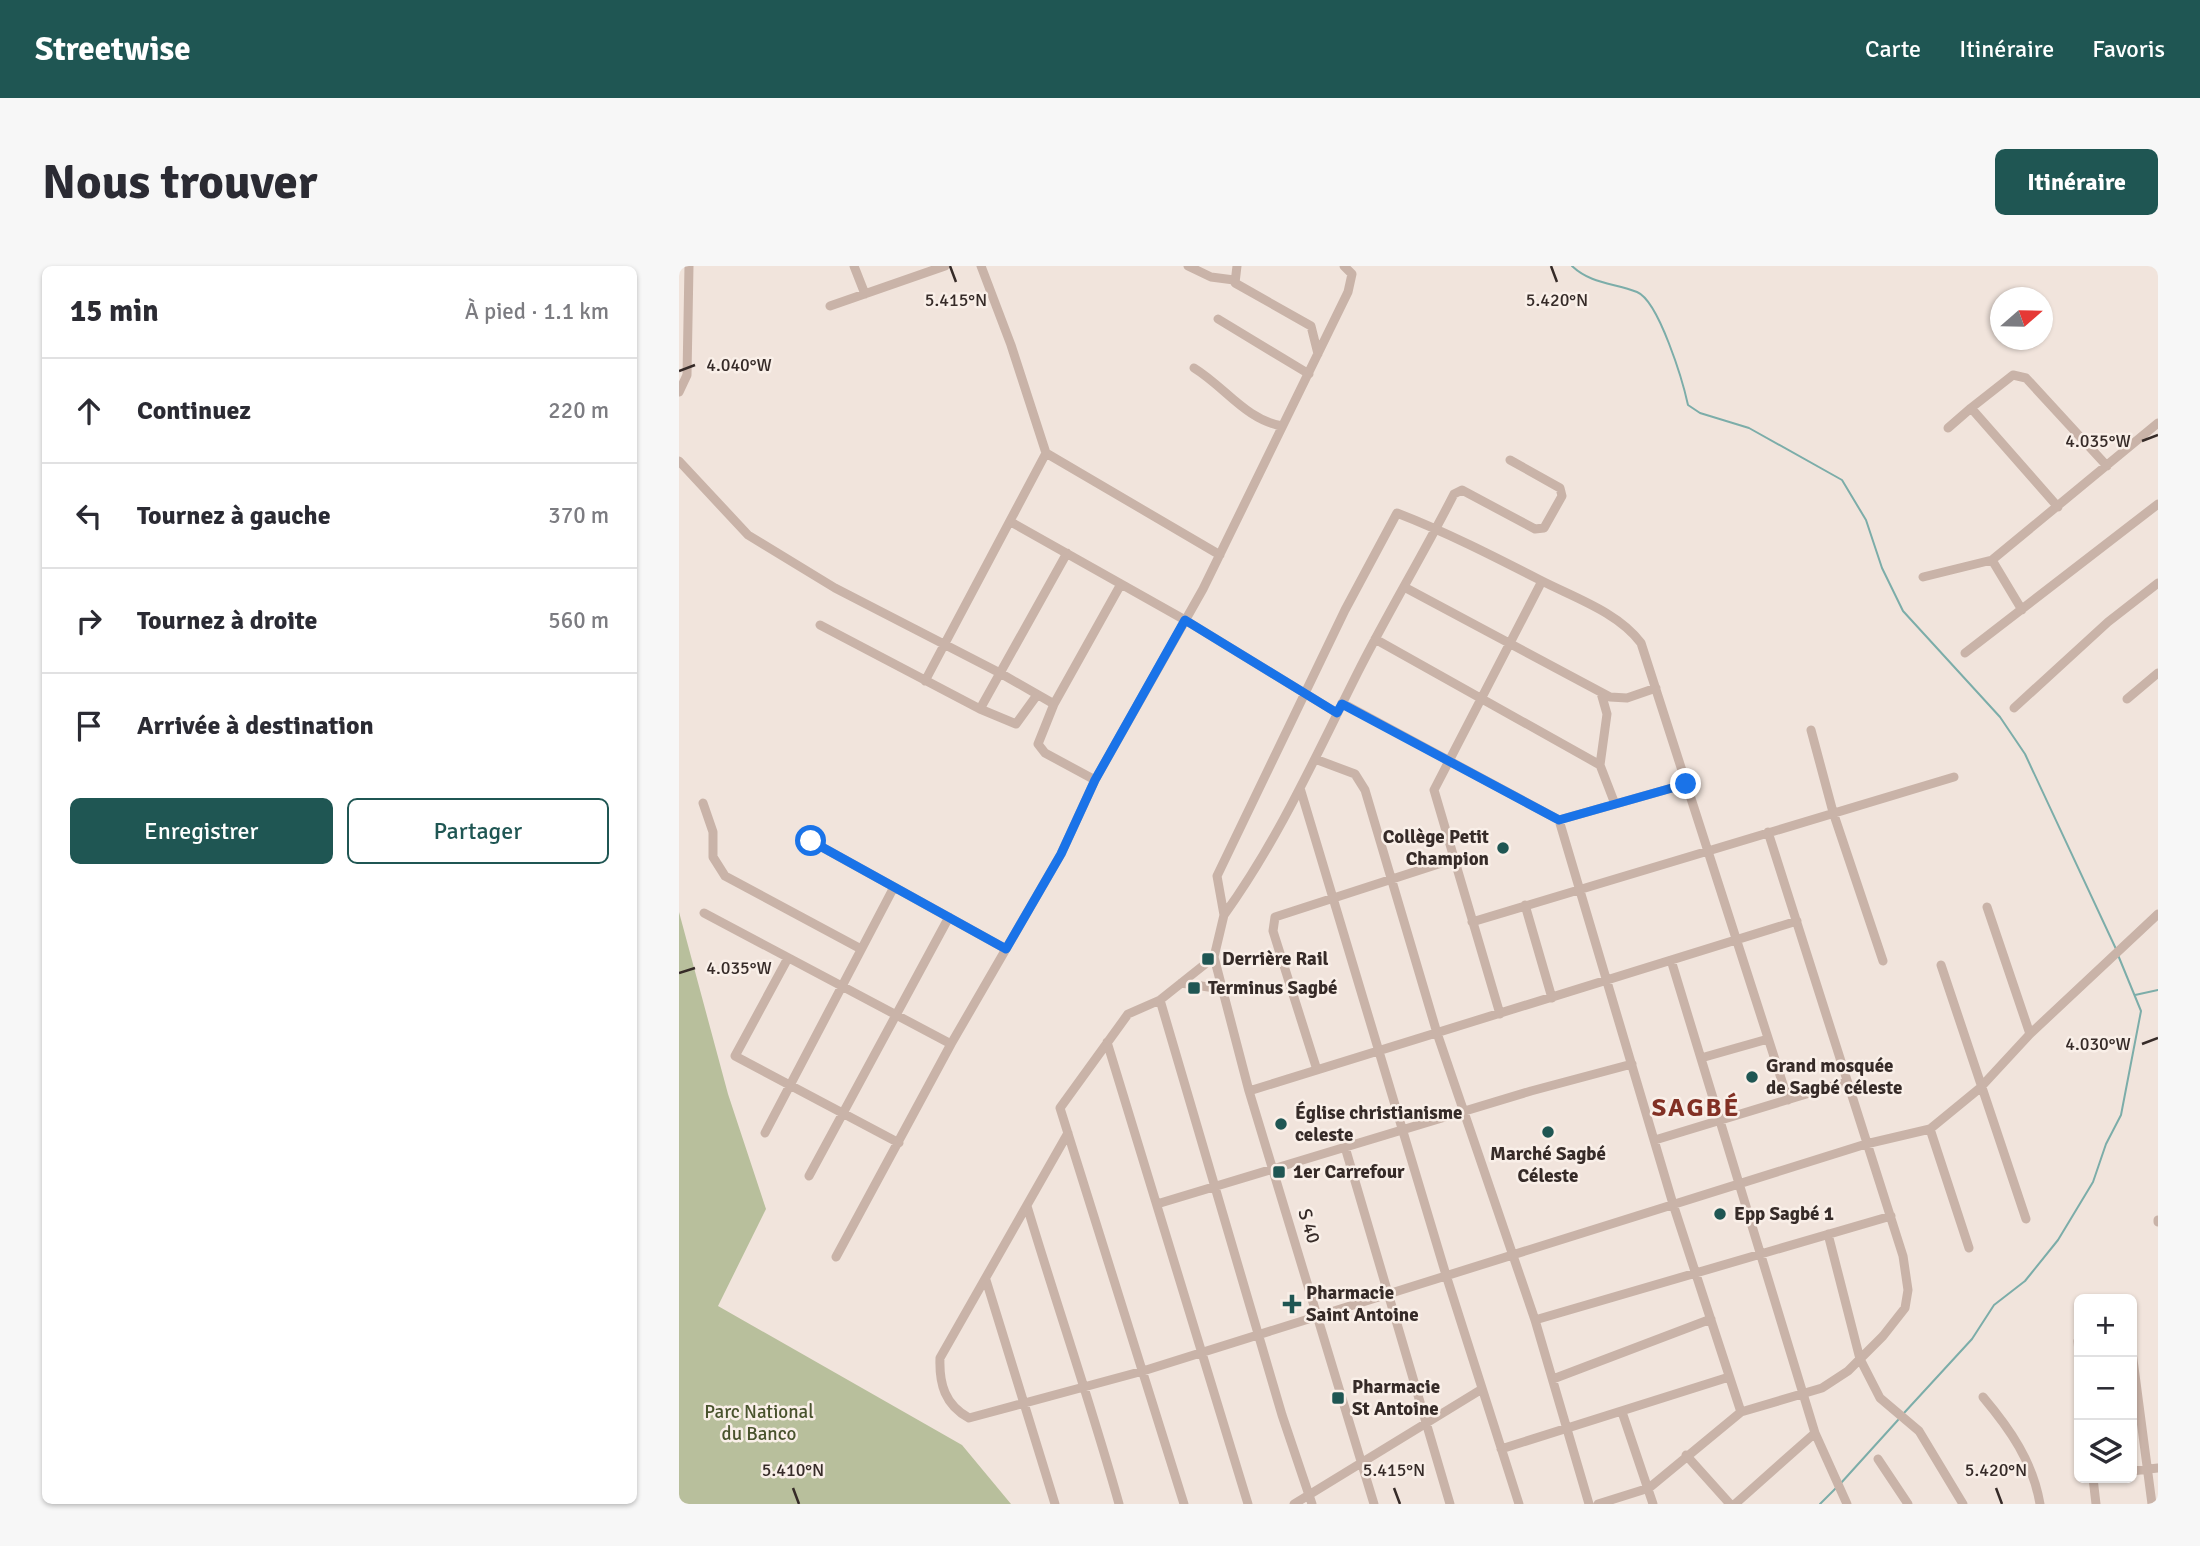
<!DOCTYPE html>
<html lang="fr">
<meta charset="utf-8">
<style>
body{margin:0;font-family:Signika,sans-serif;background:#f7f7f7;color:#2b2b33}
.controls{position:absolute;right:21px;bottom:21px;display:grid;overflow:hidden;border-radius:10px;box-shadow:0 2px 5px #0004}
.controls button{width:63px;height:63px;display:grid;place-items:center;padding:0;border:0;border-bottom:2px solid #e1e1e2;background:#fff;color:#2b2b33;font:35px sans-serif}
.compass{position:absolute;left:1311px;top:21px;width:63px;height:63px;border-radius:50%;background:#fff;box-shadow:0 2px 5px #0004;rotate:70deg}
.stop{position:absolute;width:21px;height:21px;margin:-16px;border:5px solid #1a73e8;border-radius:50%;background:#fff}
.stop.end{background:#1a73e8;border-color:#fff;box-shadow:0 2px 7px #0008}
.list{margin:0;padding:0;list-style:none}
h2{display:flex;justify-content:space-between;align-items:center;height:91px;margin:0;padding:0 28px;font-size:30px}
h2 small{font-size:23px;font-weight:400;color:#7c7c81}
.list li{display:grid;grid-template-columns:46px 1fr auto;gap:21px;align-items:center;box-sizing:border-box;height:105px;padding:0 28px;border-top:2px solid #e1e1e2}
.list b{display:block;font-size:26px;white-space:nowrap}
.list em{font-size:23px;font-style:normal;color:#7c7c81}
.actions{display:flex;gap:14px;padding:21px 28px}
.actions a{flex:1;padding:16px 0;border:2px solid #1f5653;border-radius:10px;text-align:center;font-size:24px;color:#1f5653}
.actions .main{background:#1f5653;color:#fff}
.icon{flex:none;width:38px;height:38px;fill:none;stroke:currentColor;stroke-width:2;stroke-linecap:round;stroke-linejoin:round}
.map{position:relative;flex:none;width:1479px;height:1238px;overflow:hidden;border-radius:10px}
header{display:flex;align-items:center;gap:42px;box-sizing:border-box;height:98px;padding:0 35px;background:#1f5653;color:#fff}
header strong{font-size:33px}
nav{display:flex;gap:38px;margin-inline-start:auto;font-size:24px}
.intro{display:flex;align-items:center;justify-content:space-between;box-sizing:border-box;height:168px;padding:0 42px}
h1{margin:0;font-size:49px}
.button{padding:18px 32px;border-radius:10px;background:#1f5653;color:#fff;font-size:24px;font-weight:700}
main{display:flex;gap:42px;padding:0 42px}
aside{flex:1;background:#fff;border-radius:10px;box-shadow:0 2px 5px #0004}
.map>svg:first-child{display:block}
.green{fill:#b8bf9c}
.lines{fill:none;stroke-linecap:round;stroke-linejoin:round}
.stream{stroke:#7cada9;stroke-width:2}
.minor{stroke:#c9b3a8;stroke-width:9}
.route{stroke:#1a73e8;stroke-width:9}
.ticks{fill:none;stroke:#362b28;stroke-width:2.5}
.poi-dot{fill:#1f5653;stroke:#f9efe8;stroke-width:2.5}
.labels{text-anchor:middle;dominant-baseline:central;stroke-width:5;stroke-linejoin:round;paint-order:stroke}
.poi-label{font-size:19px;font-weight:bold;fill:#362b28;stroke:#f9efe8;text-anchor:start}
.street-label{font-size:19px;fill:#362b28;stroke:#f9efe8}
.park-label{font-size:19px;fill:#49532d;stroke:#f9efe8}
.district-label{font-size:26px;font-weight:bold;letter-spacing:2px;fill:#823024;stroke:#f9efe8}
.ticks-label{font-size:18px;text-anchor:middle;fill:#362b28;stroke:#f9efe8;stroke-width:5;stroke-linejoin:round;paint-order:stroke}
</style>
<header>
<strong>Streetwise</strong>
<nav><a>Carte</a><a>Itinéraire</a><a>Favoris</a></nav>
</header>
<div class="intro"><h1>Nous trouver</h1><a class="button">Itinéraire</a></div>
<main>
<aside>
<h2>15 min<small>À pied · 1.1 km</small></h2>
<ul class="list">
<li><svg class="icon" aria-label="ahead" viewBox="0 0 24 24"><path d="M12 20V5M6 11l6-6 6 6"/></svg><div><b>Continuez</b></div><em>220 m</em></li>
<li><svg class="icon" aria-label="left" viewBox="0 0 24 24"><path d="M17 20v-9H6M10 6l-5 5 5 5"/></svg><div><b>Tournez à gauche</b></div><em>370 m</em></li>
<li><svg class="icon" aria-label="right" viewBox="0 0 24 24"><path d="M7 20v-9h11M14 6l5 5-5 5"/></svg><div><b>Tournez à droite</b></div><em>560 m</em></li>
<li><svg class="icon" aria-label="arrive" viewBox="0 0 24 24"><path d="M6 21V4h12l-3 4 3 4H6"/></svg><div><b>Arrivée à destination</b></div></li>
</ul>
<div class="actions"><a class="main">Enregistrer</a><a>Partager</a></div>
</aside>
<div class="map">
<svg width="1479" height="1238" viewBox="0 0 1479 1238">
<rect width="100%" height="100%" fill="#f1e4dc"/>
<path class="green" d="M0,646L49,828L87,943L39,1040L283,1179L332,1238H0Z"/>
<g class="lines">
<path class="stream" d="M893,0C912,18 935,17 958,26C980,35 1004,116 1009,139L1021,147L1070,162L1163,214L1187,254L1203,302L1224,345L1321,451L1346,488L1437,683
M1456,729L1479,724
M1225,1147L1293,1073L1315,1039L1346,1015L1379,974L1414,916L1427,878L1442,849L1462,745L1439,689
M1162,1217L1219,1154
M1141,1238L1158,1221"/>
<path class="minor" d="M175,0L186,28
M509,0L532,11L555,14
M558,0L556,17L632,60L639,88
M151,40L266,0
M539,53L630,108
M515,102C546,121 567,154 603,160
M0,126L8,109L10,0
M1292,142L1334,109L1347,112L1428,200
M1269,162L1292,142L1379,241
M367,187L541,289
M0,195L69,269L156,322L321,407L375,438
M332,256L506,354L658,447
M1313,294L1343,344
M1244,311L1313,294L1479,157
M727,322L931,431L948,432L977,422
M141,359L301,443L388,287
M696,373L921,499
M1286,387L1479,238
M246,415L367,187L332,79L302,0
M922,427L928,448L921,499L936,538
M1448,433L1479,407
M663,437L880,554L1007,518
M1335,442L1429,356L1479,317
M301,443L337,458L358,429
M1132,464L1154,546L1204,695
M636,493L676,508L686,524L758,767L856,1054L910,1238
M416,514L366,487L359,478L375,438L442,318
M621,522L767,1009L840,1238
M24,537L34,566V591L46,610L182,683
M880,554L994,938L1062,1146
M132,575L327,683
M846,639L873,732
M1308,641L1351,768
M25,647L272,778
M545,649C600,573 639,485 681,402C711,343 745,287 775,228L783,224L856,263L865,262L883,230L881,222L831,194
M793,656L1275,511
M535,691L570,825L695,1238
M109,692L56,790L220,877
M992,694L1136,1167L1168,1238
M1262,699L1347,953
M502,717L543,723
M481,734L603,1149L633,1238
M821,748L755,524L863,315
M428,776L569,1238
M1022,792L1089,773
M638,804L594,665L596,651L775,593
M570,825L1118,655
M1251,863L1290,982
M86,867L215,621
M389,867L261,1092C260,1118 266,1139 290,1152L464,1105L1187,878L1251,863L1301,822L1351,768L1479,648
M976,874L1167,816
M666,881L771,1238
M130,910L270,651
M478,938L852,825L953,798
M348,940C378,1040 412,1138 440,1238
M1479,954V956
M1149,968L1181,1093L1201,1132L1240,1165L1284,1238
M157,991L272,778L382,588L416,514L524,323L669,26L673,8L665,0
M307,1014L376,1238
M856,1054L1212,950
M1399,1075L1400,1087
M1453,1086L1473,1238
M874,1113L1032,1053
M1304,1131C1331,1163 1354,1196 1361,1238
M943,1146L974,1238
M822,1183L1050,1111
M1007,1189L1051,1238
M1199,1193L1229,1238
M1453,1205L1479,1202
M1414,1212L1417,1238
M505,1238L381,842L449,748L481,734L535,691L545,649L538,610L666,344L718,247C767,266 814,290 861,314C894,331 939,346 962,377L1109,834
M615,1238L803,1123
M919,1238L970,1222L1062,1146L1143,1122L1169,1105L1204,1070L1226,1042L1229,1024L1224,990L1089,566
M1056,1238L1136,1167"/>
</g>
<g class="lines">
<path class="route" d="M132,575L327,683L382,588L416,514L506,354L658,447L663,438L880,554L1007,518"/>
</g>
<path class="ticks" d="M271,0L277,16M872,0L878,16M0,105L16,99M1463,175L1479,169M0,707L16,702M1463,778L1479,772M114,1222L120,1238M715,1222L721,1238M1317,1222L1323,1238"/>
<g class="poi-dot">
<circle cx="824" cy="582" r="7"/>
<rect x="522" y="686" width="14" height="14" rx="3.5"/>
<rect x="508" y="715" width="14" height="14" rx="3.5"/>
<circle cx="1073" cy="811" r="7"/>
<circle cx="602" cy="858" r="7"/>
<circle cx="869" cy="866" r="7"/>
<rect x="593" y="899" width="14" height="14" rx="3.5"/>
<circle cx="1041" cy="948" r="7"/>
<path d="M609.5 1027.5h7v7h7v7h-7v7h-7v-7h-7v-7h7z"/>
<rect x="652" y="1125" width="14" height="14" rx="3.5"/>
</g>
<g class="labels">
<g class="poi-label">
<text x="810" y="571" text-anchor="end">Collège Petit<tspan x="810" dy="22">Champion</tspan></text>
<text x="543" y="693">Derrière Rail</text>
<text x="529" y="722">Terminus Sagbé</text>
<text x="1087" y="800">Grand mosquée<tspan x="1087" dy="22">de Sagbé céleste</tspan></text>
<text x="616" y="847">Église christianisme<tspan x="616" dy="22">celeste</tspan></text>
<text x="869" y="888" text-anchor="middle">Marché Sagbé<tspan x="869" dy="22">Céleste</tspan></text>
<text x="614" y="906">1er Carrefour</text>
<text x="1055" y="948">Epp Sagbé 1</text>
<text x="627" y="1027">Pharmacie<tspan x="627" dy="22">Saint Antoine</tspan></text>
<text x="673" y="1121">Pharmacie<tspan x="673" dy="22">St Antoine</tspan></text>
</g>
<g class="street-label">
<text transform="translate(630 960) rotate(73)">S 40</text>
</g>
<g class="park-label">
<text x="80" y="1146">Parc National<tspan x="80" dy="22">du Banco</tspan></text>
</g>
<g class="district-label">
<text x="1017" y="842">SAGBÉ</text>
</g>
</g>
<g class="ticks-label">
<text x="277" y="40">5.415°N</text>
<text x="878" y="40">5.420°N</text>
<text x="60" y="105">4.040°W</text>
<text x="1419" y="181">4.035°W</text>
<text x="60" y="708">4.035°W</text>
<text x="1419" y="784">4.030°W</text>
<text x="114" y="1210">5.410°N</text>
<text x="715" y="1210">5.415°N</text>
<text x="1317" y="1210">5.420°N</text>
</g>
</svg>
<div class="controls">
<button>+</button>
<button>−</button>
<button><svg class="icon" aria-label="layers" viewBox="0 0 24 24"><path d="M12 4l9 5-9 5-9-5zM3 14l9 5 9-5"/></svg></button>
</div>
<svg class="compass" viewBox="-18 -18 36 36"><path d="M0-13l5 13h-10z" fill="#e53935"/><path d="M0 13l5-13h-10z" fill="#7c7c81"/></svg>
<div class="stop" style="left:132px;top:575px"></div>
<div class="stop end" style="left:1007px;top:518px"></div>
</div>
</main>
